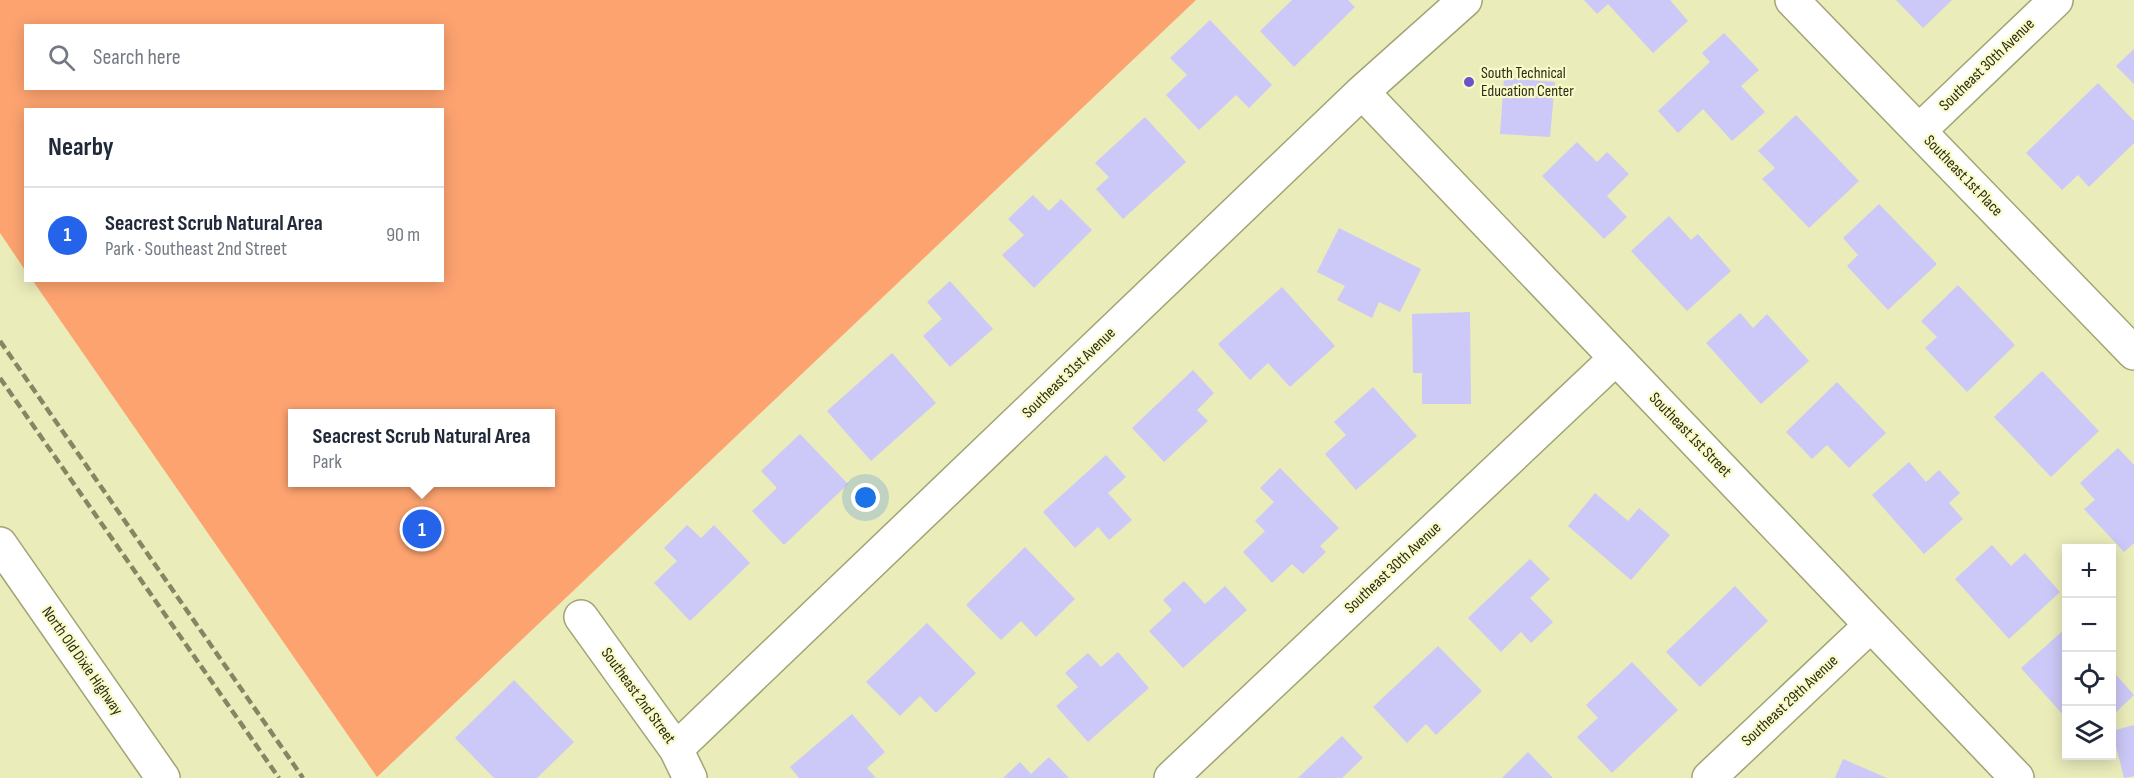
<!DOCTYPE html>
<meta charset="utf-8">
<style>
body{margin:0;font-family:"Sofia Sans Condensed",sans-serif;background:#f6f6f7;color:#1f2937}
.controls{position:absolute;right:18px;bottom:18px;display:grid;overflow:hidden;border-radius:0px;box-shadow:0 3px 15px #0003}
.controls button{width:54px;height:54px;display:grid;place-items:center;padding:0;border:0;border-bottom:2px solid #e0e1e3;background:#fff;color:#1f2937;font:30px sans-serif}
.you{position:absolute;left:866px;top:498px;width:21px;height:21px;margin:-15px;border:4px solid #fff;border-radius:50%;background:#1a73e8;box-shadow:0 0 0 9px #1a73e833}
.badge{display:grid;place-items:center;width:39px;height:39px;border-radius:50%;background:#2563eb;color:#fff;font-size:20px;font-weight:700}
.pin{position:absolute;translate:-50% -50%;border:3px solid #fff;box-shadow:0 2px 6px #0006}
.popup{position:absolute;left:288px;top:409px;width:267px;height:78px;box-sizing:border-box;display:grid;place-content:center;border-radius:0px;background:#fff;filter:drop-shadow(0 2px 4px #0005);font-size:20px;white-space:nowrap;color:#747a83}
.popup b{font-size:22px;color:#1f2937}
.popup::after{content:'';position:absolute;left:50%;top:100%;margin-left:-12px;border:12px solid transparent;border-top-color:#fff}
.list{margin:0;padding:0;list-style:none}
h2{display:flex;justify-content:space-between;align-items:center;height:78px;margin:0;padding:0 24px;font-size:26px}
h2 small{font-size:20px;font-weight:400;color:#747a83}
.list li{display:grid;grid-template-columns:39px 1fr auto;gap:18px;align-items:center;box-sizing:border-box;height:96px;padding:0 24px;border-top:2px solid #e0e1e3}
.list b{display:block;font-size:22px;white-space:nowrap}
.list p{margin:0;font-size:20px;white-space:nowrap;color:#747a83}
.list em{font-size:20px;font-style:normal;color:#747a83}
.icon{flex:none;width:33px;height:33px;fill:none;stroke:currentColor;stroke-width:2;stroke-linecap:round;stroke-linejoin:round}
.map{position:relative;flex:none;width:2134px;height:778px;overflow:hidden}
.search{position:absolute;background:#fff;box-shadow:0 3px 15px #0003;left:24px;top:24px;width:420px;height:66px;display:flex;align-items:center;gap:15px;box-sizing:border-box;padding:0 21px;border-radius:0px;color:#747a83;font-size:22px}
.panel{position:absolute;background:#fff;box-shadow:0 3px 15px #0003;left:24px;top:108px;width:420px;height:174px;border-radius:0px}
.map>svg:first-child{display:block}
.green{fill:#fda370;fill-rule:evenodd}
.building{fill:#ccc8f7}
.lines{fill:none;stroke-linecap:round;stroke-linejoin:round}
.minor-casing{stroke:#a2a374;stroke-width:36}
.minor{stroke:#fff;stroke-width:33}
.rail{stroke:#858664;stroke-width:4.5;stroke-dasharray:9 4.5;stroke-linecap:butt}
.poi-dot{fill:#6d51ca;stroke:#f8fac7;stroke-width:2}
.labels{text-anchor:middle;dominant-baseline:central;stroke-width:4.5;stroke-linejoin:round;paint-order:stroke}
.street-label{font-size:16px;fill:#2b2b18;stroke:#f8fac7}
.poi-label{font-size:16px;fill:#2b2b18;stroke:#f8fac7;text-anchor:start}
</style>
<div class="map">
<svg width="2134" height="778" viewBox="0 0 2134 778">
<rect width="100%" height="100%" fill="#eaecba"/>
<path class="green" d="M0,0H1196L377,777L33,281L442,280V110H26L25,270L0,233ZM26,26H442V88H26ZM293,414H551V482H293Z"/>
<path class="building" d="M1292,0H1348L1355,7L1294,67L1260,31Z
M1584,0H1670L1688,21L1653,53L1608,4L1597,14Z
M1896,0H1952L1923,28Z
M1210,20L1272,85L1249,108L1236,95L1199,130L1166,95L1187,75L1170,58Z
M1724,33L1759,70L1741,86L1765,112L1732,141L1703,109L1678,133L1658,111L1710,62L1702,53Z
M2134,49V84L2116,66Z
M1504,78L1555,82L1550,137L1500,134Z
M2098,83L2134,121V143L2089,187L2078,175L2062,190L2026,153Z
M1796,115L1859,181L1809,228L1762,179L1775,168L1758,151Z
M1145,117L1186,162L1123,219L1096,189L1109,177L1095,163Z
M1577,142L1597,162L1607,152L1629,174L1607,196L1627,217L1604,239L1542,176Z
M1033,195L1049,211L1061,199L1092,230L1034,288L1002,255L1024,235L1008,219Z
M1879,204L1937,264L1888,310L1847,266L1858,255L1843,238Z
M1669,216L1691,240L1698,234L1731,271L1687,311L1631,251Z
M1339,228L1421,269L1400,312L1379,302L1372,318L1337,300L1345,286L1317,272Z
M950,281L993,329L950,367L923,336L942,319L927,302Z
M1958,285L2015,345L1967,392L1925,348L1937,337L1921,321Z
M1282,287L1335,346L1290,387L1268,363L1250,380L1218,344Z
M1470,312L1471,404H1422V373H1413L1412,314Z
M1740,313L1753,328L1767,314L1809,361L1761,404L1706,343Z
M892,353L936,403L871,461L827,411Z
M1193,370L1214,393L1197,410L1208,421L1164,462L1132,428Z
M2042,371L2099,431L2051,477L1994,417Z
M1837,382L1886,433L1849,468L1827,445L1812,459L1786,432Z
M1373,387L1417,436L1356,490L1325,454L1346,435L1334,422Z
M800,434L848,484L784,545L752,511L777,488L761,471Z
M2118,448L2134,465V543L2124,552L2084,509L2095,500L2080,483Z
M1106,455L1126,477L1108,493L1132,520L1109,540L1098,527L1075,548L1043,512Z
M1909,462L1926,482L1939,470L1960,493L1949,503L1963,519L1924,554L1872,495Z
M1280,468L1339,528L1320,546L1326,552L1303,574L1292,564L1272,583L1243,552L1265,531L1255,521L1274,502L1260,488Z
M1595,493L1628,521L1639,508L1670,535L1631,580L1568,526Z
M687,525L701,538L714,525L750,563L690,621L654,583L677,561L664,548Z
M1992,545L2011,566L2025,553L2060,592L2009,639L1955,579Z
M1025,547L1075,599L1036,637L1021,621L1001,640L966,605Z
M1530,559L1550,579L1530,598L1553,622L1531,643L1521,632L1501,652L1468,618Z
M1184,581L1205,604L1225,586L1247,610L1183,668L1149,631L1172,610L1163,600Z
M1735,586L1768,621L1700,687L1666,652Z
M927,623L976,673L936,713L920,696L900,716L866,682Z
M2066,628V718L2021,668Z
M1438,646L1482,691L1436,735L1426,724L1407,743L1373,707Z
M1118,652L1149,688L1088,742L1056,706L1078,687L1065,673L1088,653L1101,667Z
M1632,662L1678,710L1612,773L1577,737L1598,718L1586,705Z
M2112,670L2134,695L2112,716Z
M514,680L574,742L537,778H494L455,738Z
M852,714L885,752L867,768L876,778H799L790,767Z
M2134,725V776L2124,778L2112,731Z
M1342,736L1363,758L1342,778H1298Z
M1528,752L1553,778H1502Z
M1049,757L1069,778H1003L1020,762L1031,774Z
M1843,759L1887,778H1835Z"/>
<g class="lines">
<defs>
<path id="minor" d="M1792,0L2134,353
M1362,92L2017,778
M1919,131L2056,0
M0,544L163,778
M581,617L676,749L690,778
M676,749L1362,92L1465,0
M1171,778L1616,358
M1709,778L1871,625"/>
</defs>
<use href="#minor" class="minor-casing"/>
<use href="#minor" class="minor"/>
<path class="rail" d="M0,341L303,778
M0,378L279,778"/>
</g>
<circle class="poi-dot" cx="1469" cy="82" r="6"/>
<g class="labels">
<g class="street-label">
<text transform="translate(1987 65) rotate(-44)">Southeast 30th Avenue</text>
<text transform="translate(1963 176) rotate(46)">Southeast 1st Place</text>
<text transform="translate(1069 373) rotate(-44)">Southeast 31st Avenue</text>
<text transform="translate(1690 435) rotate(46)">Southeast 1st Street</text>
<text transform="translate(1393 568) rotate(-43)">Southeast 30th Avenue</text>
<text transform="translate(82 661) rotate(55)">North Old Dixie Highway</text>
<text transform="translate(638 696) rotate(54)">Southeast 2nd Street</text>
<text transform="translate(1790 701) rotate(-43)">Southeast 29th Avenue</text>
</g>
<g class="poi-label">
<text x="1481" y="73">South Technical<tspan x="1481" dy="18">Education Center</tspan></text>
</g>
</g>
</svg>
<div class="controls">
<button>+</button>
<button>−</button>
<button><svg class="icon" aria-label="locate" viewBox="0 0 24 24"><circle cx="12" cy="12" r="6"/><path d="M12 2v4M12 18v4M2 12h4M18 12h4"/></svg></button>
<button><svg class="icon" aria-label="layers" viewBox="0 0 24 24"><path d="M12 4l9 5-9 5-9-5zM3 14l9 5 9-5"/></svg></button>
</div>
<div class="you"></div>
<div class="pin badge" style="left:422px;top:529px">1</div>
<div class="popup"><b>Seacrest Scrub Natural Area</b>Park</div>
<div class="search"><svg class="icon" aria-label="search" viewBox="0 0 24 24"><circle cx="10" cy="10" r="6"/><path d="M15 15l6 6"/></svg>Search here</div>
<section class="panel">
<h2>Nearby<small></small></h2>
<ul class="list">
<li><span class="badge">1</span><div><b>Seacrest Scrub Natural Area</b><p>Park · Southeast 2nd Street</p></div><em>90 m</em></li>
</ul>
</section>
</div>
